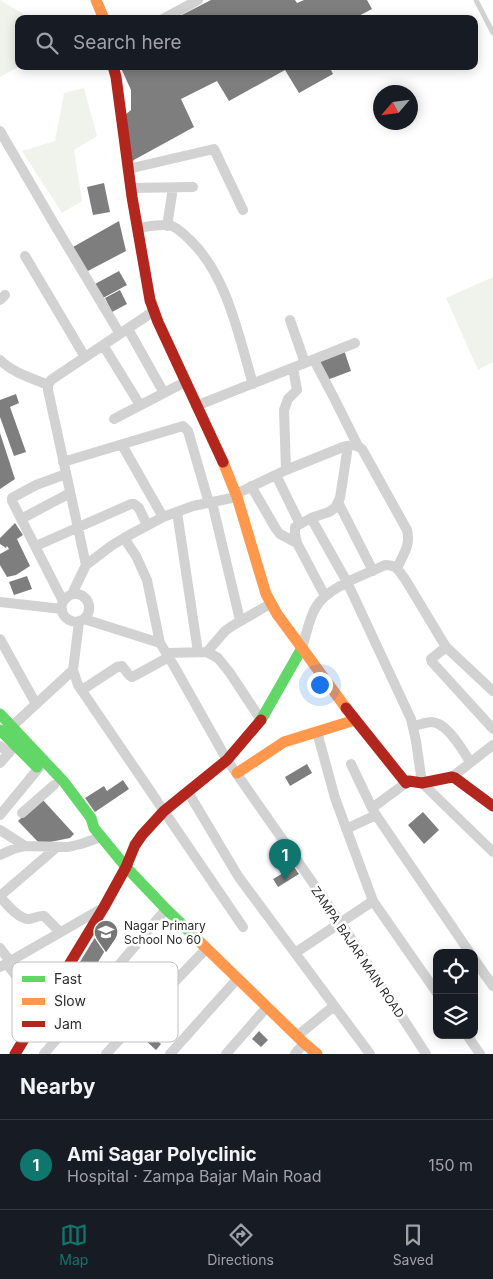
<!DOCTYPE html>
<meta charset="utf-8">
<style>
body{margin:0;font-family:Inter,sans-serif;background:#242831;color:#f1f3f6}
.controls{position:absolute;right:15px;bottom:15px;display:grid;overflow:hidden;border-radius:10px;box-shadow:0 2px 12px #0003}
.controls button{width:45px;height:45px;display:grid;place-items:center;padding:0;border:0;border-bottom:1px solid #363941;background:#171b24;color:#f1f3f6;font:25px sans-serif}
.compass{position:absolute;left:373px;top:85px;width:45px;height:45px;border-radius:50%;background:#171b24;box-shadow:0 2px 12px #0003;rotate:242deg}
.you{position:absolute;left:319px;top:684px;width:18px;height:18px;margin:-12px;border:4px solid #fff;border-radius:50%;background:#1a73e8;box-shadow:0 0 0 8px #1a73e833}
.badge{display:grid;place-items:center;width:32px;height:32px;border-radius:50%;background:#0f766e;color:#fff;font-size:16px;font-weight:700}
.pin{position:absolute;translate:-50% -41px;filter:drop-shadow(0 1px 2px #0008)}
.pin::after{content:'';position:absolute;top:26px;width:18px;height:15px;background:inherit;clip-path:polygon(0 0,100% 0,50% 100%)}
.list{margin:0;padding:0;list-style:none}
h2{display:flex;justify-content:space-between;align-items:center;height:65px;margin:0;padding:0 20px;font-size:21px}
h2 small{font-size:16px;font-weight:400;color:#9ea1a6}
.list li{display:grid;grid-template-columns:32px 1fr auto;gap:15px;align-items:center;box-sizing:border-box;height:90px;padding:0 20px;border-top:1px solid #363941}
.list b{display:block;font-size:19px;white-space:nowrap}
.list p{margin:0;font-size:16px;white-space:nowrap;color:#9ea1a6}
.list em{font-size:16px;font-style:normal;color:#9ea1a6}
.icon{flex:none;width:28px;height:28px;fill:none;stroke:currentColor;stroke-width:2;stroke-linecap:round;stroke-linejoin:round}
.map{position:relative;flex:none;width:493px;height:1054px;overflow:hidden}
.search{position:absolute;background:#171b24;box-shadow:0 2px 12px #0003;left:15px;right:15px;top:15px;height:55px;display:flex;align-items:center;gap:12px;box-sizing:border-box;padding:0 18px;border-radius:10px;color:#9ea1a6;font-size:19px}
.sheet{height:155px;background:#171b24}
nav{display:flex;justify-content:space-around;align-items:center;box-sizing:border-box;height:70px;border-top:1px solid #363941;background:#171b24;font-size:14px;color:#9ea1a6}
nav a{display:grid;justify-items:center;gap:2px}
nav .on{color:#0f766e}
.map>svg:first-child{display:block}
.green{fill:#f0f3eb}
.building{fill:#7e7e7e}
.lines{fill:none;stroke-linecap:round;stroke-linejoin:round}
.lane{stroke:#d2d2d2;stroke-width:5}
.street{stroke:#d2d2d2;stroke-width:10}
.fast{stroke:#63d668;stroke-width:11}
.slow{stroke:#ff974d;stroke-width:11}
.jam{stroke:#b3261e;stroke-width:11}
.labels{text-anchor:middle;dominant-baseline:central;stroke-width:5;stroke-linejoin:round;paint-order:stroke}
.poi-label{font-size:12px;fill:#2d2d2d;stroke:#fff;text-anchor:start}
.street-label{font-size:12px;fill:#2d2d2d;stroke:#fff}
.key{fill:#fff;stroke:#c0c0c0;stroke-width:1}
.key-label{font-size:14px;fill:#2d2d2d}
</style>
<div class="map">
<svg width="493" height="1054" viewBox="0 0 493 1054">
<rect width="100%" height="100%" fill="#fff"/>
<path class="green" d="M0,0L32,19H19V66H20L0,77Z
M84,88L97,136L74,150L82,201L62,213L22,151L55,141L64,93Z
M493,277V362L478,370L446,298Z"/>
<path class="building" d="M211,0H295L297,3L304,0H367L372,9L353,19H174Z
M120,66H329L333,74L299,93L285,70L229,101L217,81L181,99L194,127L132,161L125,115L131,110V90Z
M104,183L110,212L93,215L87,187Z
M119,221L126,251L86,272L73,247Z
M119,271L127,285L103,298L95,284Z
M120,290L127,304L112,312L105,298Z
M344,350L351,371L327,380L319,359Z
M16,394L19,403L10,407L26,452L14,456L0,417V400Z
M0,433L15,479L0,489Z
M15,523L23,535L17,539L30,566L16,575L7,577L0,565V554L9,549L7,546L6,548L0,544V538Z
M27,576L32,589L14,595L9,582Z
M307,764L312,773L290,786L285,777Z
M123,780L129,789L95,812L85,798L104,786L107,791Z
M42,799L74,834L70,838L40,844L18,821Z
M423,812L439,830L424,844L408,825Z
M294,867L299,874L278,887L273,879Z
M105,921L118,929L83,987L79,984L62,1012L53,1006Z
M138,1023L161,1044L156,1050L133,1029Z
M259,1031L268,1040L261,1047L252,1039Z"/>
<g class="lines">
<path class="lane" d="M476,0L493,33"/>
<path class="street" d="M163,19L198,0
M0,131L53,222L120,334
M128,169L214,149L243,210
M131,188L193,187
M167,226L173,188
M137,228C147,227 162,223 172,226C179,229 185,235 190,240C227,275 239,337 253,384
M25,256L85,357
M0,300L5,295
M290,320L305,363
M128,329L164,393
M103,345L140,405
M0,360C13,373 32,378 48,385
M314,360L334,398L358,446
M196,406L355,343
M114,419L185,382
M122,445L163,517
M63,462L183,426L188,431L209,503
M286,470L284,410L288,399L297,390L293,368
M276,475L300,524
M251,486L276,529L280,534L297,543
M236,494L286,470L343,447C351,445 356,444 362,449L407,530C411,545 403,555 397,568
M212,502L240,620
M338,502L373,571
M177,512L198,652
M311,518L347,582L411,719L416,741L422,783L493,852
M21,519L70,493
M124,538L136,556L147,580L160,643
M36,546L131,504H134L139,508L147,525
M86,565L48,390V385L51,380L154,311
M72,594L86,565L111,546L124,538L163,517L193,506L237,497
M325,596L297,543L295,534V527L311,518L329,512L335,508L340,498L348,446
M63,601L12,501V498L36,485L66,474
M0,602L62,609
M84,619C98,606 81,586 67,597C53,608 68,629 84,619L160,643L174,666L227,760L343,926L426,1054
M79,622L73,670L78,685L243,927
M0,639L36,704
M446,647L431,659L432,662L493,729
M302,648C306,636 309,618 316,607C327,587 365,575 385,565C397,565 398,570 405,579L446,647L493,691
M207,652L225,631L232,626L270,604
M167,653L207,652L218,658L230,673L261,720
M82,690L117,667L122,666L129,675L132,677L136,675L169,657
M413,726C419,725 426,722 432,722C447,723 463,750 470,762
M8,730L73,670
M317,732L335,798L373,901L437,993
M0,746L9,753
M0,763L19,741
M351,764L372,808
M452,777L493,745
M188,792L238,876L370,1054
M22,813L54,785
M0,815L42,764
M376,815L470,953
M346,829L376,815L372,808L406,783
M0,830L25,846
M0,855L16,848L25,846L68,847L81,844L101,837
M0,896L57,847
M0,897C7,904 17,918 28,919C34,919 38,915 44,916L60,932
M0,948L10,961
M295,953L373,901
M474,959L493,986
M6,963L27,990L33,995L46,1002
M0,967L101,909
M467,1035L480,1054
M297,1036L334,1006
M44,1054L166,909
M106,1054L132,1026L207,948
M170,1054L238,978
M226,1054L267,1007
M295,1054L304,1043"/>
<path class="fast" d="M0,714L64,782L91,818L94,828L126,867L166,909L201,943
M261,720L302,648
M0,730L37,767"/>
<path class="slow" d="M96,0L104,19
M223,462L237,497L266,594L277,614L346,708
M237,773L284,742L355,720
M201,943L304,1043L317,1054"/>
<path class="jam" d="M113,66L116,77L132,197L150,300L158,322L223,462
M346,708L406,783L409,781L422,783L452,777L455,778L493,806
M15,1054L104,907L126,867L135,845L142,835L164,811L227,760L261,720"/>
</g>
<defs>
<symbol id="school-pin" viewBox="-11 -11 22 30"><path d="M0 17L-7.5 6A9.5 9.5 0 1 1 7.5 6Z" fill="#767676" stroke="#fff"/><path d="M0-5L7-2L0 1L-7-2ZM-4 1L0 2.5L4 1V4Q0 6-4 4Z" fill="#fff"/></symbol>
</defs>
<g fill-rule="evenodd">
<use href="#school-pin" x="92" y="918" width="28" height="38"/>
</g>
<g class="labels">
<g class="poi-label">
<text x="124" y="925">Nagar Primary<tspan x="124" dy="14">School No 60</tspan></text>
</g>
<g class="street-label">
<text transform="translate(358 952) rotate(56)">ZAMPA BAJAR MAIN ROAD</text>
</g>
</g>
<rect x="12" y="962" width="166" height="80" rx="8" class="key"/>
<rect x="22" y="976" width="23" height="6" fill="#63d668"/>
<rect x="22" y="998" width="23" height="7" fill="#ff974d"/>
<rect x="22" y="1021" width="23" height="6" fill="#b3261e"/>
<g class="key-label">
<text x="54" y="984">Fast</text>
<text x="54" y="1006">Slow</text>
<text x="54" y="1029">Jam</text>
</g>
</svg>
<div class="controls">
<button><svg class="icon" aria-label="locate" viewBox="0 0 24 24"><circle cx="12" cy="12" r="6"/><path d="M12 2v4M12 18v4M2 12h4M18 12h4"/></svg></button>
<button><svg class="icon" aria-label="layers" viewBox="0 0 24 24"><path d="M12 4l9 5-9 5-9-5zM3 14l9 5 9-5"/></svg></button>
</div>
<svg class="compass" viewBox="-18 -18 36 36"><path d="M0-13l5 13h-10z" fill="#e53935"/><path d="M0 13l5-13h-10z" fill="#9ea1a6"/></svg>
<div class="you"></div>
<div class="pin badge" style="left:285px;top:880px">1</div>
<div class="search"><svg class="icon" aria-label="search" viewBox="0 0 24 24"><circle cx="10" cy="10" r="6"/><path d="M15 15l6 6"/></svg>Search here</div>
</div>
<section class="sheet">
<h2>Nearby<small></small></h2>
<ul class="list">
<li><span class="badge">1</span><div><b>Ami Sagar Polyclinic</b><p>Hospital · Zampa Bajar Main Road</p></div><em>150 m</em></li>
</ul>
</section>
<nav>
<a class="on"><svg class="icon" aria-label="map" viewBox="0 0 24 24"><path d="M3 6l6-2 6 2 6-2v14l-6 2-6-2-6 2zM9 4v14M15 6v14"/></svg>Map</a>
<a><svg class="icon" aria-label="directions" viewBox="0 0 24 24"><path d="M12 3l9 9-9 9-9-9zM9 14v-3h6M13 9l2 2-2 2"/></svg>Directions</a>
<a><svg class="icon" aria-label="saved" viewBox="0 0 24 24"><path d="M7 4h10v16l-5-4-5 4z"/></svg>Saved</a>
</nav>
